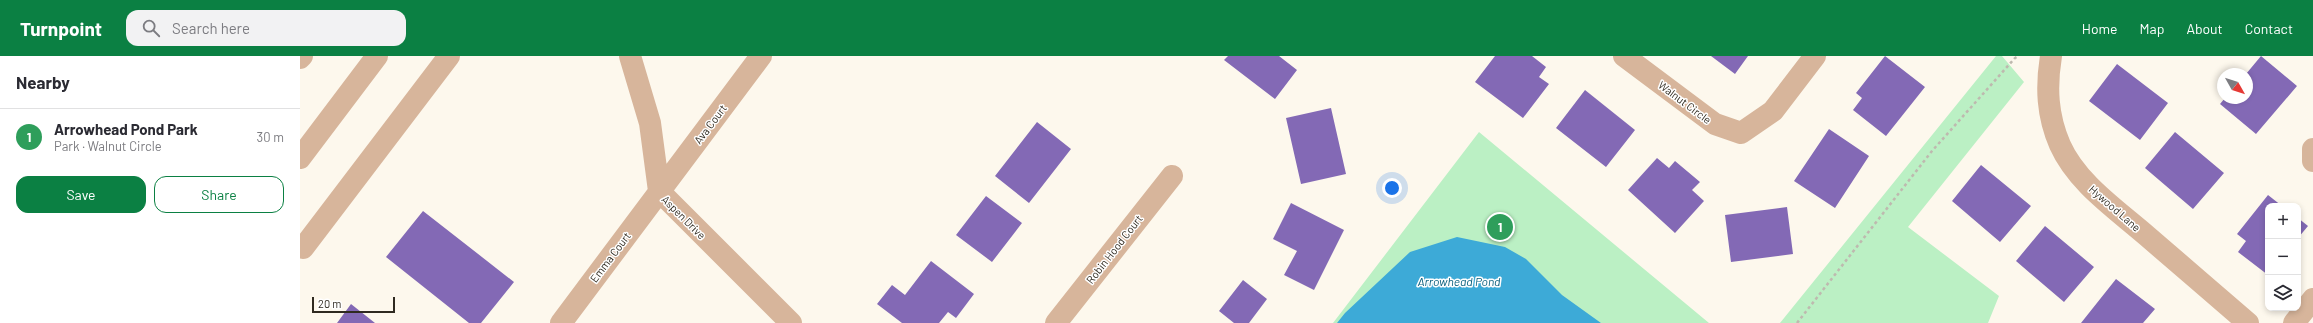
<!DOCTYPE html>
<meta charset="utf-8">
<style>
body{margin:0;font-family:Barlow,sans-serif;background:#f2f2f3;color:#2b2b33}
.controls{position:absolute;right:12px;bottom:12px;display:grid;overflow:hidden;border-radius:8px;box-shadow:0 2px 6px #0003}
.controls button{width:36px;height:36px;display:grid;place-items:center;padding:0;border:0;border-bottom:1px solid #e1e1e2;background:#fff;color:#2b2b33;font:20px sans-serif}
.compass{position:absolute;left:1917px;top:12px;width:36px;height:36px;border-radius:50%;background:#fff;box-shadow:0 2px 6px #0003;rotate:129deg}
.scale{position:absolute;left:12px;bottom:10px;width:83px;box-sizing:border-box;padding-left:4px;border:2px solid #2f2a20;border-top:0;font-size:11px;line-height:14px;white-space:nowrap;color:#2f2a20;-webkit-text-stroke:3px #fff;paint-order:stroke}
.you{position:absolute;left:1092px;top:132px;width:14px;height:14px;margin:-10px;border:3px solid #fff;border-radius:50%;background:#1a73e8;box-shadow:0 0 0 6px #1a73e833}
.badge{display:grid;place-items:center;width:26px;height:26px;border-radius:50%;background:#0b8043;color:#fff;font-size:13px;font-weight:700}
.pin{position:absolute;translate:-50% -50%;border:2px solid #fff;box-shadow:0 1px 4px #0006}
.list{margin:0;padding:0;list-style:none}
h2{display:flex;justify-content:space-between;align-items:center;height:52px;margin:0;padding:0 16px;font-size:17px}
h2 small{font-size:13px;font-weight:400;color:#7c7c81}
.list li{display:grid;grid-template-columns:26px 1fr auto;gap:12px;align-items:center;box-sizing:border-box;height:56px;padding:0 16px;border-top:1px solid #e1e1e2}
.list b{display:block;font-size:15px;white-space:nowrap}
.list p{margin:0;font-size:13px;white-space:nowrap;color:#7c7c81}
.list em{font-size:13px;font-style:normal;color:#7c7c81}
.actions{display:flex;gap:8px;padding:12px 16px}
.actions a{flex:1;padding:9px 0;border:1px solid #0b8043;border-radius:12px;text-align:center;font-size:14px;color:#0b8043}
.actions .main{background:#0b8043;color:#fff}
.icon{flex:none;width:22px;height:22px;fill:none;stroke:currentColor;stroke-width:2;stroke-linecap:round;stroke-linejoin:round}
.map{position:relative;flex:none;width:2013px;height:267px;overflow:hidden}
header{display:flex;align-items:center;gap:24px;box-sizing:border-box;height:56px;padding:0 20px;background:#0b8043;color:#fff}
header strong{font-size:19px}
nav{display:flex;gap:22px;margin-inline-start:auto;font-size:14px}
.search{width:280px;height:36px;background:#f2f2f3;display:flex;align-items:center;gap:10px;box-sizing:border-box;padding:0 14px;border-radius:12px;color:#7c7c81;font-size:15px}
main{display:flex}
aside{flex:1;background:#fff}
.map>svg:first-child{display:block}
.green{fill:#bbf0c4}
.water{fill:#3daad7}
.building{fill:#8369b5}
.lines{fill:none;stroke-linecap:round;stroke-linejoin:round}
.path{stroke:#beb9af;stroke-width:2.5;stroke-dasharray:3 3;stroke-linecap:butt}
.minor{stroke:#d7b59b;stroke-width:22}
.labels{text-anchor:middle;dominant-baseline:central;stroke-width:3;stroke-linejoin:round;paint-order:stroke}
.street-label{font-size:11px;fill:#2f2a20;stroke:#fff}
.water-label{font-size:12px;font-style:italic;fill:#0a607f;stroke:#fff}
</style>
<header>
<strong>Turnpoint</strong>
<div class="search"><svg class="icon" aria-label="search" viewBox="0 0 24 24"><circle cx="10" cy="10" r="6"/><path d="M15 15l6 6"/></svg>Search here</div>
<nav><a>Home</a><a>Map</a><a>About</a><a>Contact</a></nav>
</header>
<main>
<aside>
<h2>Nearby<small></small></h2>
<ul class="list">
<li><span class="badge" style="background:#2e9e5b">1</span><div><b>Arrowhead Pond Park</b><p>Park · Walnut Circle</p></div><em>30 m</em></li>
</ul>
<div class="actions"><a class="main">Save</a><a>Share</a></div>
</aside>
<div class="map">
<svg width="2013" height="267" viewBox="0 0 2013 267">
<rect width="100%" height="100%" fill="#fdf8ed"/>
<path class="green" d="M1696,0H1702L1724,26L1608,171L1699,240L1688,267H1480Z
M1179,76L1409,267H1033Z"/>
<path class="water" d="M1157,181L1205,191L1226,203L1262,239L1301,267H1037L1045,257L1110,196Z"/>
<path class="building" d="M928,0H979L997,14L975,43L924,4Z
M1195,0H1232L1246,11L1239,21L1249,28L1223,62L1175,26Z
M1411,0H1448L1435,18Z
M1585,0L1625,31L1586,80L1553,54L1562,42L1556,37Z
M1961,0L1997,30L1956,78L1920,48L1925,42H1947L1946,18Z
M1817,8L1868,47L1840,84L1789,45Z
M1285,34L1335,74L1306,111L1256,72Z
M1031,52L1046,118L1001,128L986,62Z
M737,66L771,93L729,147L695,120Z
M1529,73L1569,100L1535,152L1494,125Z
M1875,76L1924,117L1893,153L1845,112Z
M1357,102L1369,112L1375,105L1400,126L1392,134L1404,145L1375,177L1328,134Z
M1681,109L1731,150L1700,186L1652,145Z
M1968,139L1982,150H1968V219L1938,196L1946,185L1937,178Z
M686,140L722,167L692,206L656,179Z
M991,147L1044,174L1014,234L984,219L997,195L973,183Z
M1487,151L1493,198L1431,206L1425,159Z
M123,155L214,226L181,267H169L86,201Z
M1998,162L2008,170L1998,182Z
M1745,170L1794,211L1764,246L1716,205Z
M631,205L674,238L656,262L648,256L639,267H602L577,248L592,229L605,239Z
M1816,223L1855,253L1843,267H1781Z
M943,224L967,243L949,267H934L919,255Z
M51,248L75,267H37Z"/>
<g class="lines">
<path class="path" d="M1497,267L1632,95L1715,2L1719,0"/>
<path class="minor" d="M330,0L350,67L359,135L491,267
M1324,0L1415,68L1441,77L1473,55L1515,0
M1751,0C1746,31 1747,59 1760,89C1777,127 1816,153 1847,180C1881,209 1914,238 1948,267
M0,2L2,0
M2013,93V105
M0,102L77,0
M0,189L3,192L149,0
M261,267L461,0
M756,267L872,120
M1994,267L2013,243"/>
</g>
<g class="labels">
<g class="street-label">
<text transform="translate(1385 46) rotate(37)">Walnut Circle</text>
<text transform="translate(410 68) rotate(-53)">Ava Court</text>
<text transform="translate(1815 152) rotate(41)">Hywood Lane</text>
<text transform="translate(384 161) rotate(45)">Aspen Drive</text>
<text transform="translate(814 193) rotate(-52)">Robin Hood Court</text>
<text transform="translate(310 201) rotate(-53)">Emma Court</text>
</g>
<g class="water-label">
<text x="1159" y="225">Arrowhead Pond</text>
</g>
</g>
</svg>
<div class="controls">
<button>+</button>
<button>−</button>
<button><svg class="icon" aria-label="layers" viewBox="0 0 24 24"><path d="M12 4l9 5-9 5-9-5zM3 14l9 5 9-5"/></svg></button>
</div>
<svg class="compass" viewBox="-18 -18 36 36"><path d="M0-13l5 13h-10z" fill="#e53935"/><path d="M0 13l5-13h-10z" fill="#7c7c81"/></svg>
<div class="scale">20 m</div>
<div class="you"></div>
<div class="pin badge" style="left:1200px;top:171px;background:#2e9e5b">1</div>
</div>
</main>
